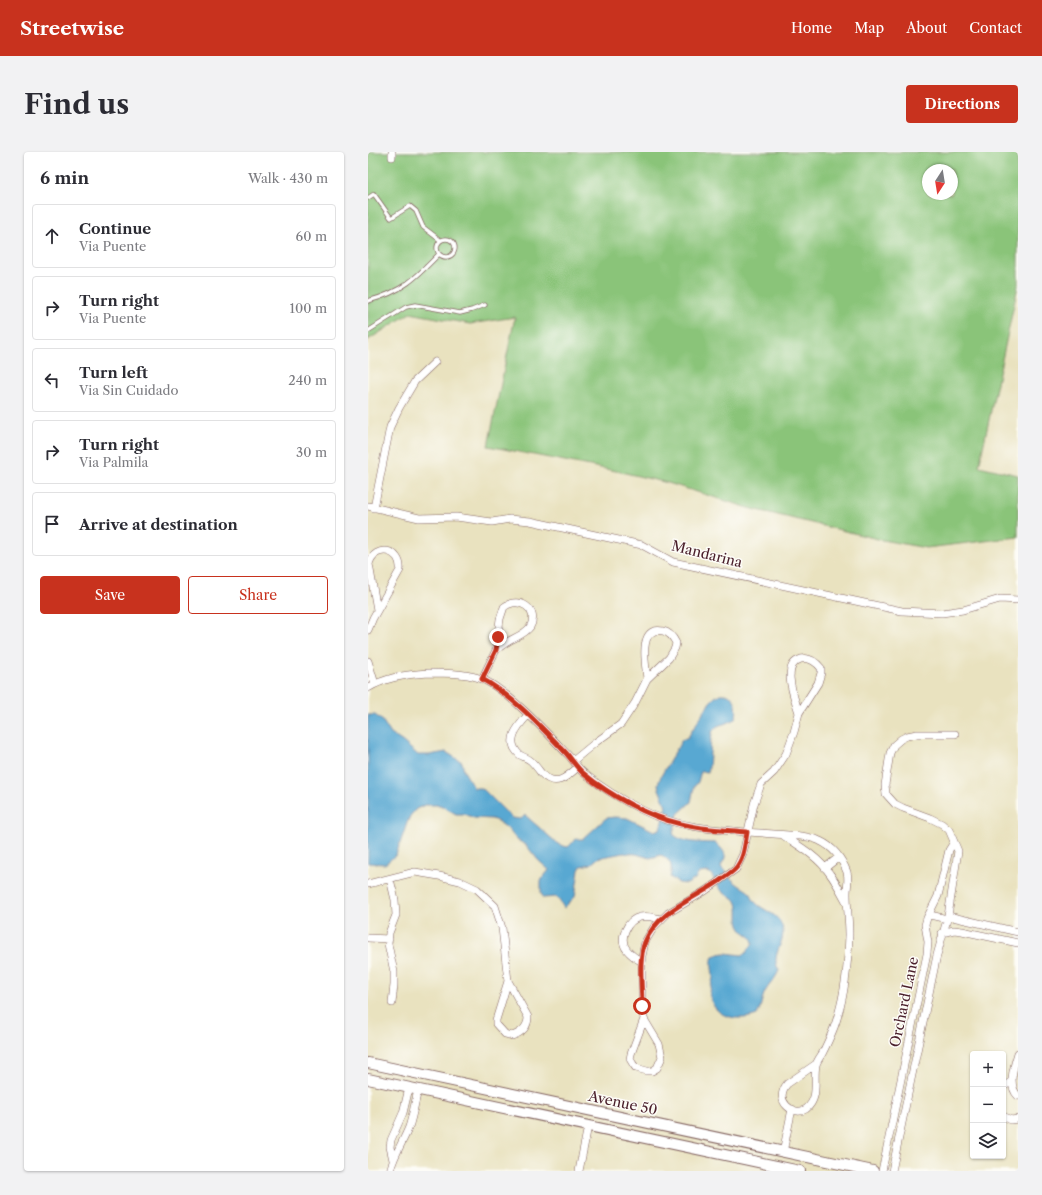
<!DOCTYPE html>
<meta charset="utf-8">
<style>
body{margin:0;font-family:"Libre Caslon Text",serif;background:#f2f2f3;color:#2b2b33}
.controls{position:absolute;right:12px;bottom:12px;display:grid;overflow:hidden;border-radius:4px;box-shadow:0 1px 3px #0004}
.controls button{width:36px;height:36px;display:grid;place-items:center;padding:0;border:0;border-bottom:1px solid #e1e1e2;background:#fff;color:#2b2b33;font:20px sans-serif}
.compass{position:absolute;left:554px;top:12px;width:36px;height:36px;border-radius:50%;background:#fff;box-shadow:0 1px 3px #0004;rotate:192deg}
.stop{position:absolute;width:12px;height:12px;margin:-9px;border:3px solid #c8321e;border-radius:50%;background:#fff}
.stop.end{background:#c8321e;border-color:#fff;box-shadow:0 1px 4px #0008}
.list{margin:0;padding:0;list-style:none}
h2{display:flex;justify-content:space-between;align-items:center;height:52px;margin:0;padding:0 16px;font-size:17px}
h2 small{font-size:13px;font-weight:400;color:#7c7c81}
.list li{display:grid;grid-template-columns:26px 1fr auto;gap:12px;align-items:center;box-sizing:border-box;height:64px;margin:0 8px 8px;padding:0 8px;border:1px solid #e1e1e2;border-radius:4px}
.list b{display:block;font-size:15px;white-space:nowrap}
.list p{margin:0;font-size:13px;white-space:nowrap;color:#7c7c81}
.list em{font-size:13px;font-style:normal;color:#7c7c81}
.actions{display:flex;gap:8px;padding:12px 16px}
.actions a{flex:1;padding:9px 0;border:1px solid #c8321e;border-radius:4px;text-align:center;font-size:14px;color:#c8321e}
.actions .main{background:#c8321e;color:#fff}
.icon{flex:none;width:22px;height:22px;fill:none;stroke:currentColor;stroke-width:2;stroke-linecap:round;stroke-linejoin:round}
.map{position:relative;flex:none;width:650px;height:1019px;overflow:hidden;border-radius:4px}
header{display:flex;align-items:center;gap:24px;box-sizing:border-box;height:56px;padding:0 20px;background:#c8321e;color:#fff}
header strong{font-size:19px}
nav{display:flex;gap:22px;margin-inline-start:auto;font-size:14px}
.intro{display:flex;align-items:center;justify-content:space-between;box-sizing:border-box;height:96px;padding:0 24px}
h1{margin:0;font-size:28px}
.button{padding:10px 18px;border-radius:4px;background:#c8321e;color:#fff;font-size:14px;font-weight:700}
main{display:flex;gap:24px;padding:0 24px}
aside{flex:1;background:#fff;border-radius:4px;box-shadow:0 1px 3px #0004}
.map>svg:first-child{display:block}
.green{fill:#8ac479;stroke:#6a7252;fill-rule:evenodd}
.water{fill:#58a8d2;stroke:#51647e}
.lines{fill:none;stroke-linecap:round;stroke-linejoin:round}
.lane-casing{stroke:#82635f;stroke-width:5}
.street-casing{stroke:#82635f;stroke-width:8}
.secondary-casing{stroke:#82635f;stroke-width:12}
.lane{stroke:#fff;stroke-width:3.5}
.street{stroke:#fff;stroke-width:7}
.secondary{stroke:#fff;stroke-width:10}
.route{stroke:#c8321e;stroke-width:5}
.labels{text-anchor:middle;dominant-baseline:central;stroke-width:3;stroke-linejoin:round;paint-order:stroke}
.street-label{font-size:14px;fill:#4a1f2b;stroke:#fdfcf7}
</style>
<header>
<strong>Streetwise</strong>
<nav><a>Home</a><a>Map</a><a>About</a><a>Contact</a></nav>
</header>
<div class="intro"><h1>Find us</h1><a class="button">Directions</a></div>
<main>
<aside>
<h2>6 min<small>Walk · 430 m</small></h2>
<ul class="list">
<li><svg class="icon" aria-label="ahead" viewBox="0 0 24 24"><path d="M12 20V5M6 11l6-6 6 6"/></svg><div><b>Continue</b><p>Via Puente</p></div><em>60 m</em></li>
<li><svg class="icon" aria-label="right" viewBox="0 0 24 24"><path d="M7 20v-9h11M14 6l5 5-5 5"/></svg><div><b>Turn right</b><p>Via Puente</p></div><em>100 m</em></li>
<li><svg class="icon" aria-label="left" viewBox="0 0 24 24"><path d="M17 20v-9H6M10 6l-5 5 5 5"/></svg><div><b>Turn left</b><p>Via Sin Cuidado</p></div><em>240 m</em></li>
<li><svg class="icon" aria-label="right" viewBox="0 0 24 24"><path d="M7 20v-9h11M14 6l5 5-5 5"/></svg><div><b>Turn right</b><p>Via Palmila</p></div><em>30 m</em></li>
<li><svg class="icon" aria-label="arrive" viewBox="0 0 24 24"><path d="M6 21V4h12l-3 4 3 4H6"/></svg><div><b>Arrive at destination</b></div></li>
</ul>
<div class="actions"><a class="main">Save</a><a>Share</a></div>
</aside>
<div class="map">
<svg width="650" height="1019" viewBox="0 0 650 1019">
<rect width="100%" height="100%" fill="#fdfcf7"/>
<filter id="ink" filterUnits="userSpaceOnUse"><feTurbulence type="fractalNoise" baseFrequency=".025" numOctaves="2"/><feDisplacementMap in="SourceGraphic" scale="8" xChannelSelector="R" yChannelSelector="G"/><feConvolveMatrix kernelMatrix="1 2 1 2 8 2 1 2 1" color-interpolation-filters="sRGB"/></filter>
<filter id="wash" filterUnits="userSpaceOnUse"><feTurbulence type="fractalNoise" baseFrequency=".012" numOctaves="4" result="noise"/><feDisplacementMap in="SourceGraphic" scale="16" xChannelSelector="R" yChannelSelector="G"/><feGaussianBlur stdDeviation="0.9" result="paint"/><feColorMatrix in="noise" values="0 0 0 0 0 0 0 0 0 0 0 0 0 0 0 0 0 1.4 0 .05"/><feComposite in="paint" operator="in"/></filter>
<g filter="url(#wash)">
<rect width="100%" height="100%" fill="#e9e2bf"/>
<path class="green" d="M0,0H650V134L611,314L650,323V385L558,396L514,388L381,356L300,331L253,320L120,294L147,165L102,172L42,161L0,188ZM560,18H584V42H560Z"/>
<path class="water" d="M352,542C367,541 370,552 368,565C360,574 352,570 346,577C341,583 343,610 340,620L333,619L330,630L326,635L323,650L310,662L305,682C314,692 335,690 348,691C352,695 358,700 357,706C356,710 353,711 353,715C358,720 362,727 368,731C372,735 379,737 383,742C384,744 385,748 387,750C395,759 410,761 414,774C419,791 401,803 411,818C408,827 400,833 396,842C393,849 393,856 389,863C370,870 344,866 342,842C342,837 344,831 345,826C345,818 342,812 345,804L351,802L357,801L374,803L378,801L385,791C384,783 377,783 373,777C367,769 373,758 368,749C365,744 359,744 355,740C350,736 346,727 343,722L340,720L331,721L327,727L319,732L311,731L302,725C305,714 303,708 293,703L282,706L268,702L255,701L230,706L223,712L213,714L211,718L207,745L196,756L189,745L175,746L173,741V728L181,718L170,708L158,693L149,688L139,676L131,670L124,667L106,666L97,662H88L72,653H57L48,657L42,664L39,671L28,703L17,712L0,711V563H7L14,568L23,582L35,590L50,603H61L78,600L94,610L96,619L106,636H114L144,666L153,667L157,663L190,692L195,694L200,695L208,687H215L238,666L247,665L259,666L286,679L292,677L298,654L291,637L290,632L293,624L314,588L320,585L342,550L347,545Z"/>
</g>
<g filter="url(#ink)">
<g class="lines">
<defs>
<path id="lane" d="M0,46L6,42L23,66L42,54L48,59L55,75L72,88
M69 96a9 9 0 1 1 18 0a9 9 0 1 1-18 0Z
M0,149C34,140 48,126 71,102
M0,179L38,155L47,153L92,161L104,158L117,153"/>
<path id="street" d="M24,0V5
M0,354L51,366L88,365L124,370L142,367L162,369L274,393L305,410L534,459L574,461L595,458L632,447L650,448
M6,356L22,275L31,256L47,229L67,210
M0,478L5,466L32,418C34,397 7,391 1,412L9,458
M0,509L7,532
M114,527L128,498L132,467L136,455C151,443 172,458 162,475C157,482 148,485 141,489C136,492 132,495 128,498
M0,536C18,525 40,522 61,521C77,521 96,521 111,526C136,534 181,583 200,603C206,609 210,617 217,622C234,636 254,648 274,658C315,679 361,678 406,682C420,683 441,683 452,689C465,695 474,707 479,720C481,727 479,734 479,741C479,755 481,769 481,783C480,810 478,837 470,863C467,876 460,890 454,902C452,905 449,909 448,913C445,928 452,946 438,957C426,965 405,949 419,932L448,912
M160,563C150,574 136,589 152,603C155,605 160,606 163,609C167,613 170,617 173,621C187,636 198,626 210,615
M205,609L228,590L253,572L267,551L279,527L301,506L307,496L308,491C305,485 301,480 295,479C269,474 278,513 279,527
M416,684C433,695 450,705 462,722C468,730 473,740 478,749
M457,716L471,705
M22,727L27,748L28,763L21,781L20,792L26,820V833L24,851
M0,732L47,720L71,724L92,729L109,737L127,754L134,776L140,829L128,868V872L137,882L144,884C153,881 160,875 160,865L140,829
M562,763L579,767
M580,764L650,780
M574,781L586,778L594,779L650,791
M0,786L21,787
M274,810C269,807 263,803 259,798C250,787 259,768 272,765C280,763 287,766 294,767
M276,867L263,902L262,907L265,912L268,916L279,919H284L289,916L294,905L291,892L276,867L274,854V804L277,790L286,775L300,761L337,739L368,717L375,702L386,652L393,632L406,620L418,602L426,580L431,561L450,531L453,521V516C448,510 442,505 433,507C412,513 427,547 431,561
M650,901C646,914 639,933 650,944
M635,935L644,929
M635,964L643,968L650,967
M415,1000L424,957
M25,1008L22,995L23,988L35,961L41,936
M22,1019C26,1003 35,990 41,975C45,963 47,950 50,938
M211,1019L220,974
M514,1019L559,802L560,790L557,773L559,766L570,744L581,698L586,690
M524,1019L569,803L580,764L590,699L581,678L574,672L562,666L535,656L527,652L518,642L517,633L522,601L526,593L533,587L539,584L549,582H587"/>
<path id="secondary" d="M0,911L505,1019
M0,927L432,1019"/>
</defs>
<use href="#lane" class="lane-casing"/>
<use href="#street" class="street-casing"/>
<use href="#secondary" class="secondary-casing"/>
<use href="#lane" class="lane"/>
<use href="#street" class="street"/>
<use href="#secondary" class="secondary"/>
</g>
</g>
<g class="lines" filter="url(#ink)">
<path class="route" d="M130,485L128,498L114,527C146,545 172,574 198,601C204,608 209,616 216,622C241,643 281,665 313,672C335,678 357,678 379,680C377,692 376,708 367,717C362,722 355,726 350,730C325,747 289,760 277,790C270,807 274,836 274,854"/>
</g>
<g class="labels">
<g class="street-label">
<text transform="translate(339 402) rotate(14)">Mandarina</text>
<text transform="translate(536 850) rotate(-78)">Orchard Lane</text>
<text transform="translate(255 951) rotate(12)">Avenue 50</text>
</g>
</g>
</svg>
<div class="controls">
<button>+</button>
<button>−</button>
<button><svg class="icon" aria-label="layers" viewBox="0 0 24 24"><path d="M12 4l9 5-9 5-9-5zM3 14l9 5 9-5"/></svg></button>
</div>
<svg class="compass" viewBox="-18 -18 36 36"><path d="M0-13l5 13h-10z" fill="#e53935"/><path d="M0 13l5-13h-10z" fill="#7c7c81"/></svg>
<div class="stop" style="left:274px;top:854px"></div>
<div class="stop end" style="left:130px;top:485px"></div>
</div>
</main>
